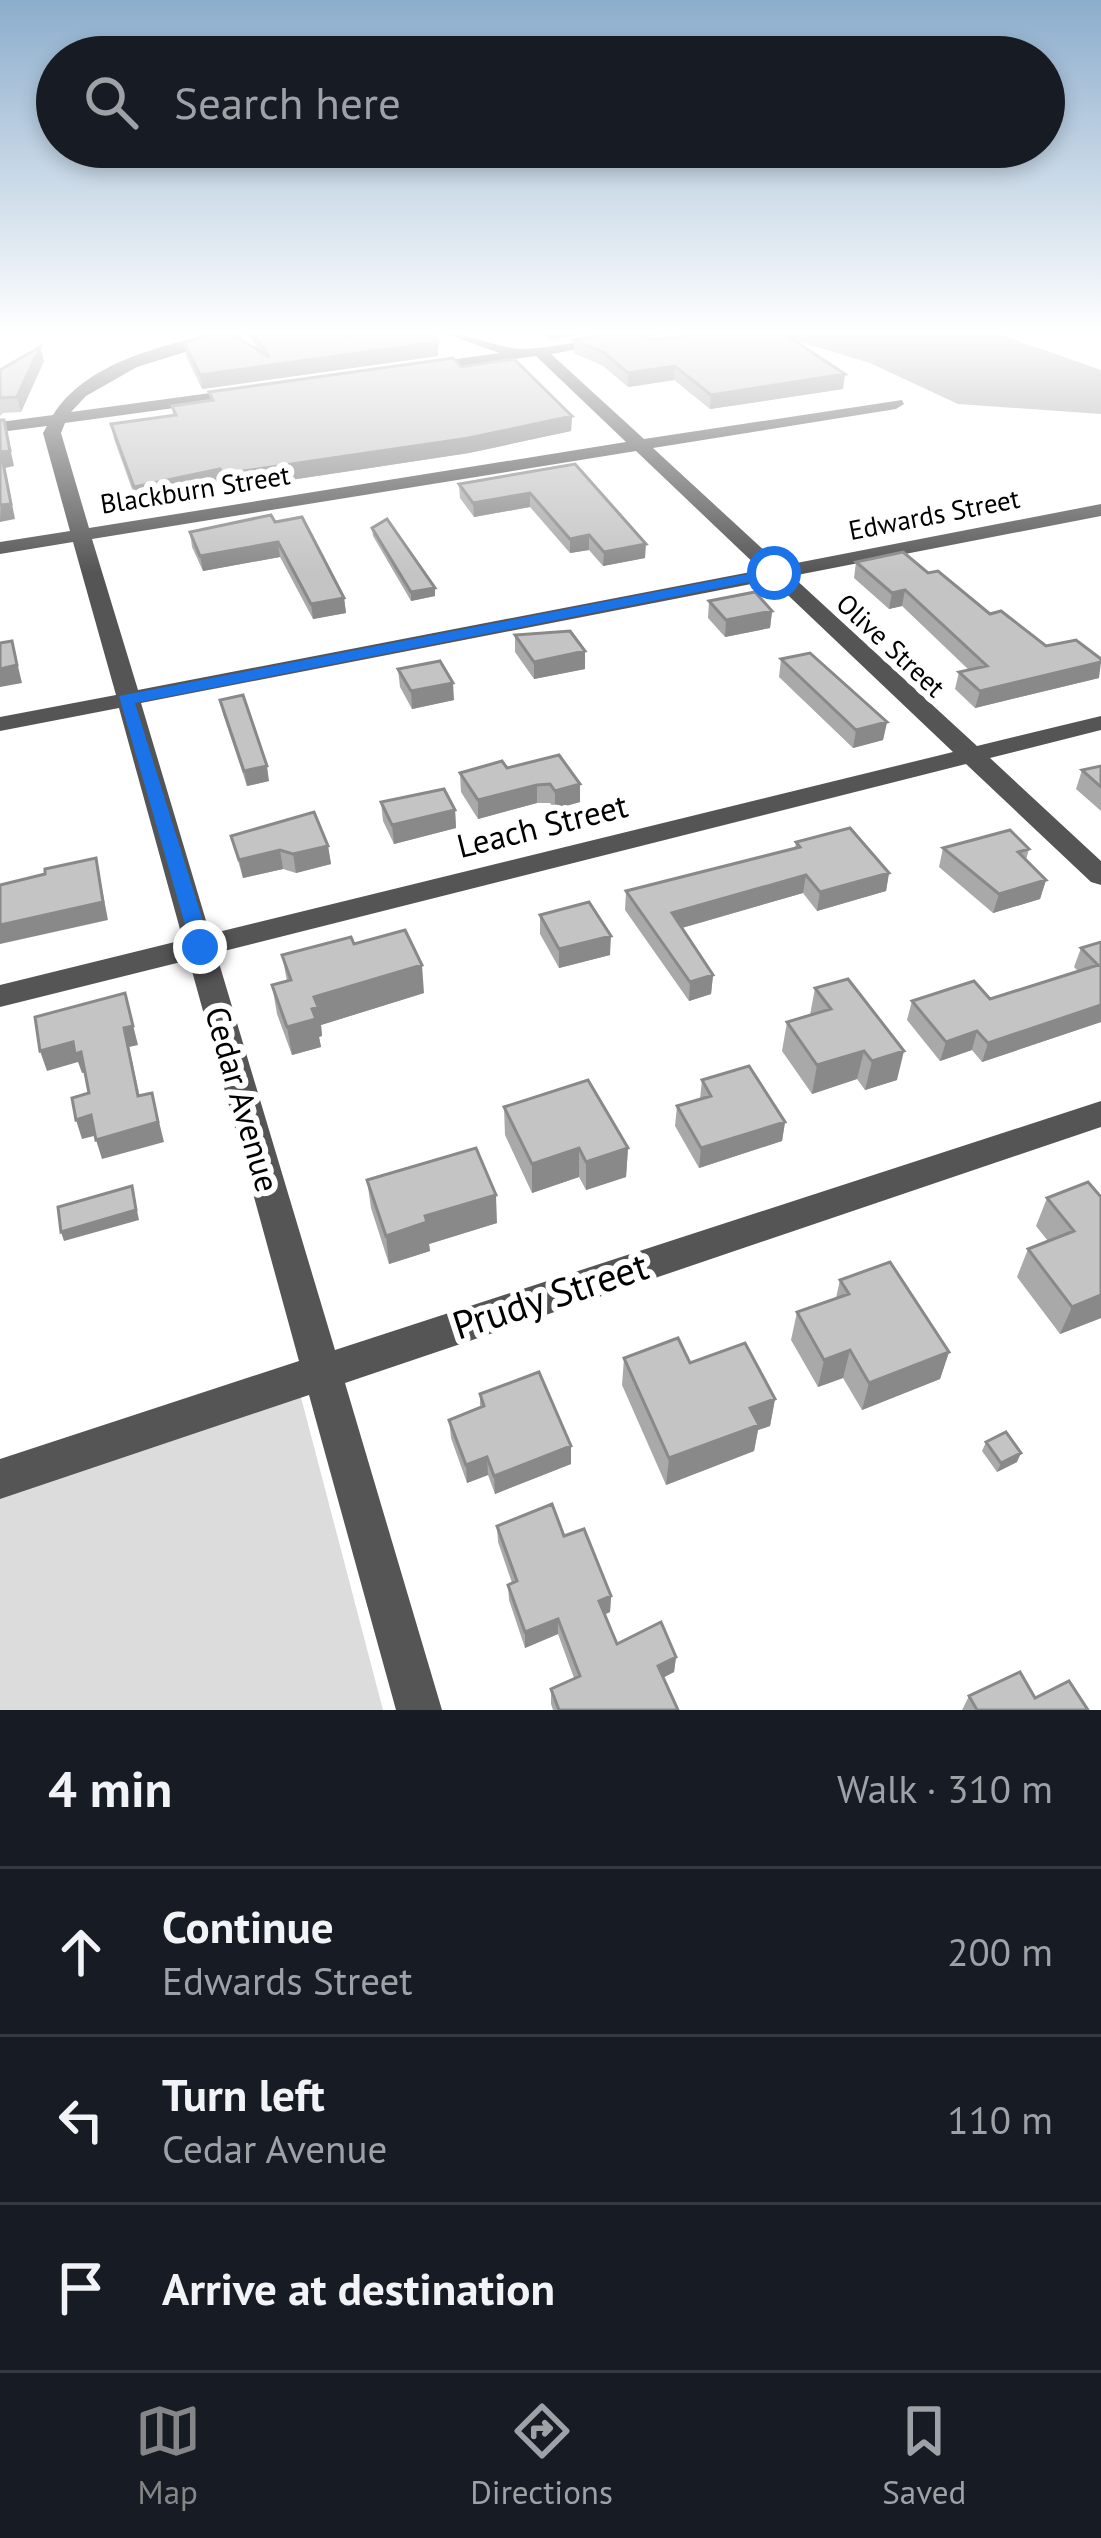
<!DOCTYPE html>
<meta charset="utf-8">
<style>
body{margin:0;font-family:"PT Sans",sans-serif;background:#242831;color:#f1f3f6}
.stop{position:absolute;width:36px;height:36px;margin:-27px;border:9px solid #1a73e8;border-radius:50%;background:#fff}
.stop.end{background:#1a73e8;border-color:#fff;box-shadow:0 3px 12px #0008}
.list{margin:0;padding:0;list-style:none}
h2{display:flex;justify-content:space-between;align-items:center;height:156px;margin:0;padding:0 48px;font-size:51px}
h2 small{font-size:39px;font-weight:400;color:#9ea1a6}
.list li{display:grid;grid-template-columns:78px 1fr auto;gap:36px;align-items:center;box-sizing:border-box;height:168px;padding:0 48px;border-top:3px solid #363941}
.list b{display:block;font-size:45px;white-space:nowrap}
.list p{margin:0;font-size:39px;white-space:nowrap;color:#9ea1a6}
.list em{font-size:39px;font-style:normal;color:#9ea1a6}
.icon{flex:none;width:66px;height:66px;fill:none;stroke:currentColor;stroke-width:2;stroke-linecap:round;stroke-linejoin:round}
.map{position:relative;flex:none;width:1101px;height:1710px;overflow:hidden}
.search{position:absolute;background:#171b24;box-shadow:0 6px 18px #0003;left:36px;right:36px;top:36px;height:132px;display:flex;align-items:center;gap:30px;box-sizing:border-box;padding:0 42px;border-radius:66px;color:#9ea1a6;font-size:45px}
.sheet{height:660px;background:#171b24}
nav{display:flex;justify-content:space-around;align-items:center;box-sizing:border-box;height:168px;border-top:3px solid #363941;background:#171b24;font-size:33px;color:#9ea1a6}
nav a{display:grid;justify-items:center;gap:6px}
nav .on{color:#858687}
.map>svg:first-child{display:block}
.green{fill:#dcdcdc}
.water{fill:#a3a3a3}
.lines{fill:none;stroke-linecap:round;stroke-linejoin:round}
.minor{fill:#555;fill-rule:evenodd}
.wall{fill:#a9a9a9}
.shaded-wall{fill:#898989}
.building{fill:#c4c4c4;stroke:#898989;stroke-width:3}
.route{fill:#1a73e8}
.labels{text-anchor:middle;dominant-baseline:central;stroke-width:12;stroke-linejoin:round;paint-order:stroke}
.far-street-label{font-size:27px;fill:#000;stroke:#fff}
.street-label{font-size:33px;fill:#000;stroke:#fff}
.near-street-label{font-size:39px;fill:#000;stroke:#fff}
</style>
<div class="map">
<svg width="1101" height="1710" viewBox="0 0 1101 1710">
<rect width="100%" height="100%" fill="#fff"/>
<path class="green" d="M297,1382L383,1710H0V1490Z"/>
<path class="water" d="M771,333H996L1101,370V414L958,404L870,363Z"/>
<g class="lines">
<path class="minor" d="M215,333H246L137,367L86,396L71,412L247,388L255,393L247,398L65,423L61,433L89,528L626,442L536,356L415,372L413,369L421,364L499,353L444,333C472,333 500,350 526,349C574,345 619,333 667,333L551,354L644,439L902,400L904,404L896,409L653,448L781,566L1101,504V516L792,576L977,746L1101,716V730L990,758L1101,861V885L1091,882L966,764L216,953L335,1350L1101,1101V1127L345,1383L442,1710H396L309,1395L0,1499V1459L299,1361L189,960L0,1007V985L183,940L119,708L0,731V717L116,695L73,542L0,554V542L70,531L43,433L47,426L0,432V422L53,415C86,363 158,347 215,333ZM636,451L761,570L138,690L92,539ZM772,580L953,752L210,934L141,703Z"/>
</g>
<path class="wall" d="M248,333H349L348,336L438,356L202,389L186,356L184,343L258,350Z
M574,340H651L843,389L710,409L674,380L628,387L603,366L574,353Z
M40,347L44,361L21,412L3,413L0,416V370Z
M461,367L572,416L571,431L469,453L225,490L223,485L137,503L114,439L111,424L173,415L172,406L211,400L209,392Z
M575,464L645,558L603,566L589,550L570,553L530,507L474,517L460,498L459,484Z
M275,522L344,598L346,613L313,619L280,557L203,571L192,547L190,532Z
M372,528L435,596L411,601L373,536Z
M856,562L928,573L990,614L1099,678L975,708L955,689L959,672L969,670L902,606L889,609L854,578Z
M709,601L772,611L770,628L725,637L708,618Z
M515,635L585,651V669L534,679L515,652Z
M781,659L887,722L883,740L853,748L779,677Z
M398,669L454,700L412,709L400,687Z
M220,700L269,781L247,786L223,714Z
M1101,766V811L1076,789L1082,770Z
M507,768L580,784V802L555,809L550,803H537L478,819L461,792L460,773Z
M381,802L455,810L456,828L394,844L383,821Z
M231,836L328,846L331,864L296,873L283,869L243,878Z
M796,842L889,873L886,891L817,911L803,893L682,928L713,975L711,994L689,1001L625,910L626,891L795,849Z
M943,848L1029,849L1026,860L1046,880L1040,899L993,913L939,867Z
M540,915L610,955L559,968L540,934Z
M1101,942V1022L982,1062L972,1050L940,1061L907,1020L912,1001L990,999L1078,971L1074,967L1081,948Z
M354,944L424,993L321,1025L322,1036L319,1037L321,1047L292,1055L277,1014L272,985L287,981L282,955Z
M815,988L897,1080L865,1090L857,1079L812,1094L782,1051L787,1022L810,1015Z
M702,1080L785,1122L782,1141L699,1168L675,1126L677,1106L700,1099Z
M504,1107L628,1148L626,1177L586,1190L579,1177L532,1193L505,1135Z
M367,1180L497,1223L429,1244L430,1251L389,1264L371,1208Z
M1101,1197V1318L1060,1334L1017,1277L1028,1249L1048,1241L1036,1226L1047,1198Z
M840,1280L949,1352L940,1379L862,1410L843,1378L818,1387L791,1340L797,1312L836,1298Z
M624,1358L690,1363L775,1399L770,1426L758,1430L754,1451L666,1485L622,1385Z
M480,1394L571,1446V1464L495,1494L488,1475L467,1483L451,1438L449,1420L480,1408Z
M986,1442L1017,1462L997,1472L982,1451Z
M497,1526L564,1536L611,1596L610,1612L605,1614L617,1644L676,1657L674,1672L663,1678L678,1710H553L551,1704V1689L574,1678L558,1634L525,1648L509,1600L508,1585L512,1583L498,1542Z
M969,1696L1035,1698L1088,1710H962Z"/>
<path class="shaded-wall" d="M549,333H592L549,340Z
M438,342V356L202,389L200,375Z
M40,347L44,361L21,412L17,397Z
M675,366L674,380L628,387V373Z
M845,374L843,389L710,409L711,395Z
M572,416L571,431L469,453L225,490L223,474Z
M4,420L14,466L5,468L15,519L0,522L1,452Z
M220,469L223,485L137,503L134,487Z
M530,493V507L474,517L473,503Z
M589,535V550L570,553V539Z
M278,542L280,557L203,571L200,556Z
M646,544L645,558L603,566L604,552Z
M435,588V596L411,601V592Z
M905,590L902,606L889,609L892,593Z
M344,598L346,613L313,619L311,604Z
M772,611L770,628L725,637L726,620Z
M12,641L22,683L0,687V669Z
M585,651V669L534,679V662Z
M1101,662L1099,678L975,708L980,691Z
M453,683L454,700L412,709L411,691Z
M887,722L883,740L853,748L856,730Z
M267,766L269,781L247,786L244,771Z
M580,784V802L555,809V791Z
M537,785V803L478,819V800Z
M455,810L456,828L394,844L392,825Z
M328,846L331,864L296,873L293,854Z
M280,850L283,869L243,878L239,860Z
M96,858L108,920L0,944V925Z
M889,873L886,891L817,911L820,892Z
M806,875L803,893L671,931L672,913Z
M1046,880L1040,899L993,913L999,894Z
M611,936L610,955L559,968V949Z
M422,965L424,993L321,1025L322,1036L319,1037L321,1047L292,1055L287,1027L314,997Z
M713,975L711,994L689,1001L690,982Z
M125,993L138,1045L129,1047L144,1116L124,1028Z
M1101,1005V1022L982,1062L988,1043Z
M977,1031L972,1050L940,1061L946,1042Z
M73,1042L81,1052L88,1072L82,1073L78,1062L47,1071L40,1051Z
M864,1051L857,1079L812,1094L817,1065Z
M904,1051L897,1080L865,1090L872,1061Z
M152,1093L164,1142L102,1159L96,1140Z
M91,1115L98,1135L82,1139L76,1120Z
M785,1122L782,1141L699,1168L701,1148Z
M579,1148V1177L532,1193V1164Z
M628,1148L626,1177L586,1190V1162Z
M132,1186L139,1220L64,1241L61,1232Z
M496,1195L497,1223L429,1244L430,1251L389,1264L386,1236L425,1216Z
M1101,1295V1318L1060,1334L1072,1307Z
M850,1350L843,1378L818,1387L824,1360Z
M949,1352L940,1379L862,1410L869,1383Z
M775,1399L770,1426L758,1430L754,1451L666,1485L669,1458L750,1408Z
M571,1446V1464L495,1494L494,1476Z
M1021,1453L1017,1462L997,1472L1001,1463Z
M487,1457L488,1475L467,1483L466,1465Z
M611,1596L610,1612L599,1617V1601Z
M558,1619V1634L525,1648V1632Z
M676,1657L674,1672L656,1681L658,1666Z"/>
<path class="building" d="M214,333H230L269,357L254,333H345L344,337L368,333H430L438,342L200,375L184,343Z
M613,333H637L651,340L718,333H783L845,374L711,395L675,366L628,373L603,352L574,340Z
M40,347L17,397L0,398V370Z
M453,358L461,367L514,359L572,416L469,438L223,474L220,469L134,487L111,424L176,415L172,406L213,400L209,392Z
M0,420H4L10,451L1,452L11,504L0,505Z
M575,464L646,544L604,552L589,535L570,539L530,493L473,503L459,484Z
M271,515L275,522L302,517L344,598L311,604L278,542L200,556L190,532Z
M387,519L435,588L411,592L372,528Z
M903,552L928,573L938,571L990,614L1001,611L1046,646L1076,640L1101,659V662L980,691L959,672L987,666L905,590L892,593L856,562Z
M755,592L772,611L726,620L709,601Z
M570,631L585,651L534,662L515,635Z
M12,641L17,665L0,669V643Z
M810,653L887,722L856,730L781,659Z
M440,661L453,683L411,691L398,669Z
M243,695L267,766L244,771L220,700Z
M559,755L580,784L555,791L550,784L537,785L478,800L460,773L502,761L507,768Z
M1101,766V787L1082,770Z
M444,789L455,810L392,825L381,802Z
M314,812L328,846L293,854L280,850L239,860L231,836Z
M850,828L889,873L820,892L806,875L672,913L713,975L690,982L626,891L800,847L796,842Z
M1010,830L1029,849L1018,852L1046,880L999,894L943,848Z
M96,858L103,902L0,925V885L45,874V869Z
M589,902L611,936L559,949L540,915Z
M405,930L422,965L314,997L318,1007L312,1009L316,1019L287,1027L272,985L291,980L282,955L351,937L354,944Z
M1101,942V1005L988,1043L977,1031L946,1042L912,1001L974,981L990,999L1098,965L1081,948Z
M848,979L904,1051L872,1061L864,1051L817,1065L787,1022L831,1009L815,988Z
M125,993L133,1026L124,1028L138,1096L152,1093L158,1122L96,1140L91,1115L76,1120L72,1098L89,1093L81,1052L75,1054L73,1042L40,1051L35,1017Z
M749,1066L785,1122L701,1148L677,1106L711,1096L702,1080Z
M588,1080L628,1148L586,1162L579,1148L532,1164L504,1107Z
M476,1148L496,1195L425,1216L427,1222L386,1236L367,1180Z
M1088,1182L1101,1197V1295L1072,1307L1028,1249L1074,1231L1047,1198Z
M132,1186L136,1210L61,1232L58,1207Z
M890,1262L949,1352L869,1383L850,1350L824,1360L797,1312L849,1294L840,1280Z
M678,1338L690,1363L745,1343L775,1399L750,1408L759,1425L669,1458L624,1358Z
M539,1372L571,1446L494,1476L487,1457L466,1465L449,1420L484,1406L480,1394Z
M1006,1432L1021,1453L1001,1463L986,1442Z
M552,1504L564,1536L584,1529L611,1596L599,1601L617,1644L661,1622L676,1657L658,1666L678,1710H559L551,1689L580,1676L558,1619L525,1632L508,1585L517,1581L497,1526Z
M1020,1672L1035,1698L1069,1681L1088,1710H977L969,1696Z"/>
<linearGradient id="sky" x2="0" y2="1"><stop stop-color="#8cadcc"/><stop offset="0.58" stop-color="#fff"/><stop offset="1" stop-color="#fff" stop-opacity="0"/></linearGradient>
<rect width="1101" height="573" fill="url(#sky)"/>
<path class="route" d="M774,569L779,576L135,703L211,947L193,952L119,696Z"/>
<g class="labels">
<g class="far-street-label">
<text transform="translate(195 489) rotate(-9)">Blackburn Street</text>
<text transform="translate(934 514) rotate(-11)">Edwards Street</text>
<text transform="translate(891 645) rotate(43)">Olive Street</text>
</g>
<g class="street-label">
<text transform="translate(542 825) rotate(-14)">Leach Street</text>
<text transform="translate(243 1099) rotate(74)">Cedar Avenue</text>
</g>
<g class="near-street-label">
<text transform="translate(550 1295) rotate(-18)">Prudy Street</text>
</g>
</g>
</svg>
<div class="stop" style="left:774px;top:573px"></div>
<div class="stop end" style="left:200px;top:947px"></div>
<div class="search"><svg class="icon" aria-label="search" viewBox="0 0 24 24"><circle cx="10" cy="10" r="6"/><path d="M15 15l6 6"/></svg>Search here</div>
</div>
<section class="sheet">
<h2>4 min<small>Walk · 310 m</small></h2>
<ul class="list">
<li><svg class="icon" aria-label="ahead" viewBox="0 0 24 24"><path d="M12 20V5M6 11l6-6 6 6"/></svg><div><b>Continue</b><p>Edwards Street</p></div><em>200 m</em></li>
<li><svg class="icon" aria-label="left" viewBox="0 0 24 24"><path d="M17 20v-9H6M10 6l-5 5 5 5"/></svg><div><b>Turn left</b><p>Cedar Avenue</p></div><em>110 m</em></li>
<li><svg class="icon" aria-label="arrive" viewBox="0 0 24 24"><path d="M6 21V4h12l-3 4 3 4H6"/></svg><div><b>Arrive at destination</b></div></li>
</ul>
</section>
<nav>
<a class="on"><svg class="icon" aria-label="map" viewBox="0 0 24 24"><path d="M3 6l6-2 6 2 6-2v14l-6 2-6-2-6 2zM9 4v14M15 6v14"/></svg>Map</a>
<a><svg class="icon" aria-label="directions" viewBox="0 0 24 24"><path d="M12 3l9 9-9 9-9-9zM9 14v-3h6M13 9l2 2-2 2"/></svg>Directions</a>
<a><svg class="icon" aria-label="saved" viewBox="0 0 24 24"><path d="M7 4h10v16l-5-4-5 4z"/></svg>Saved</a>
</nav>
